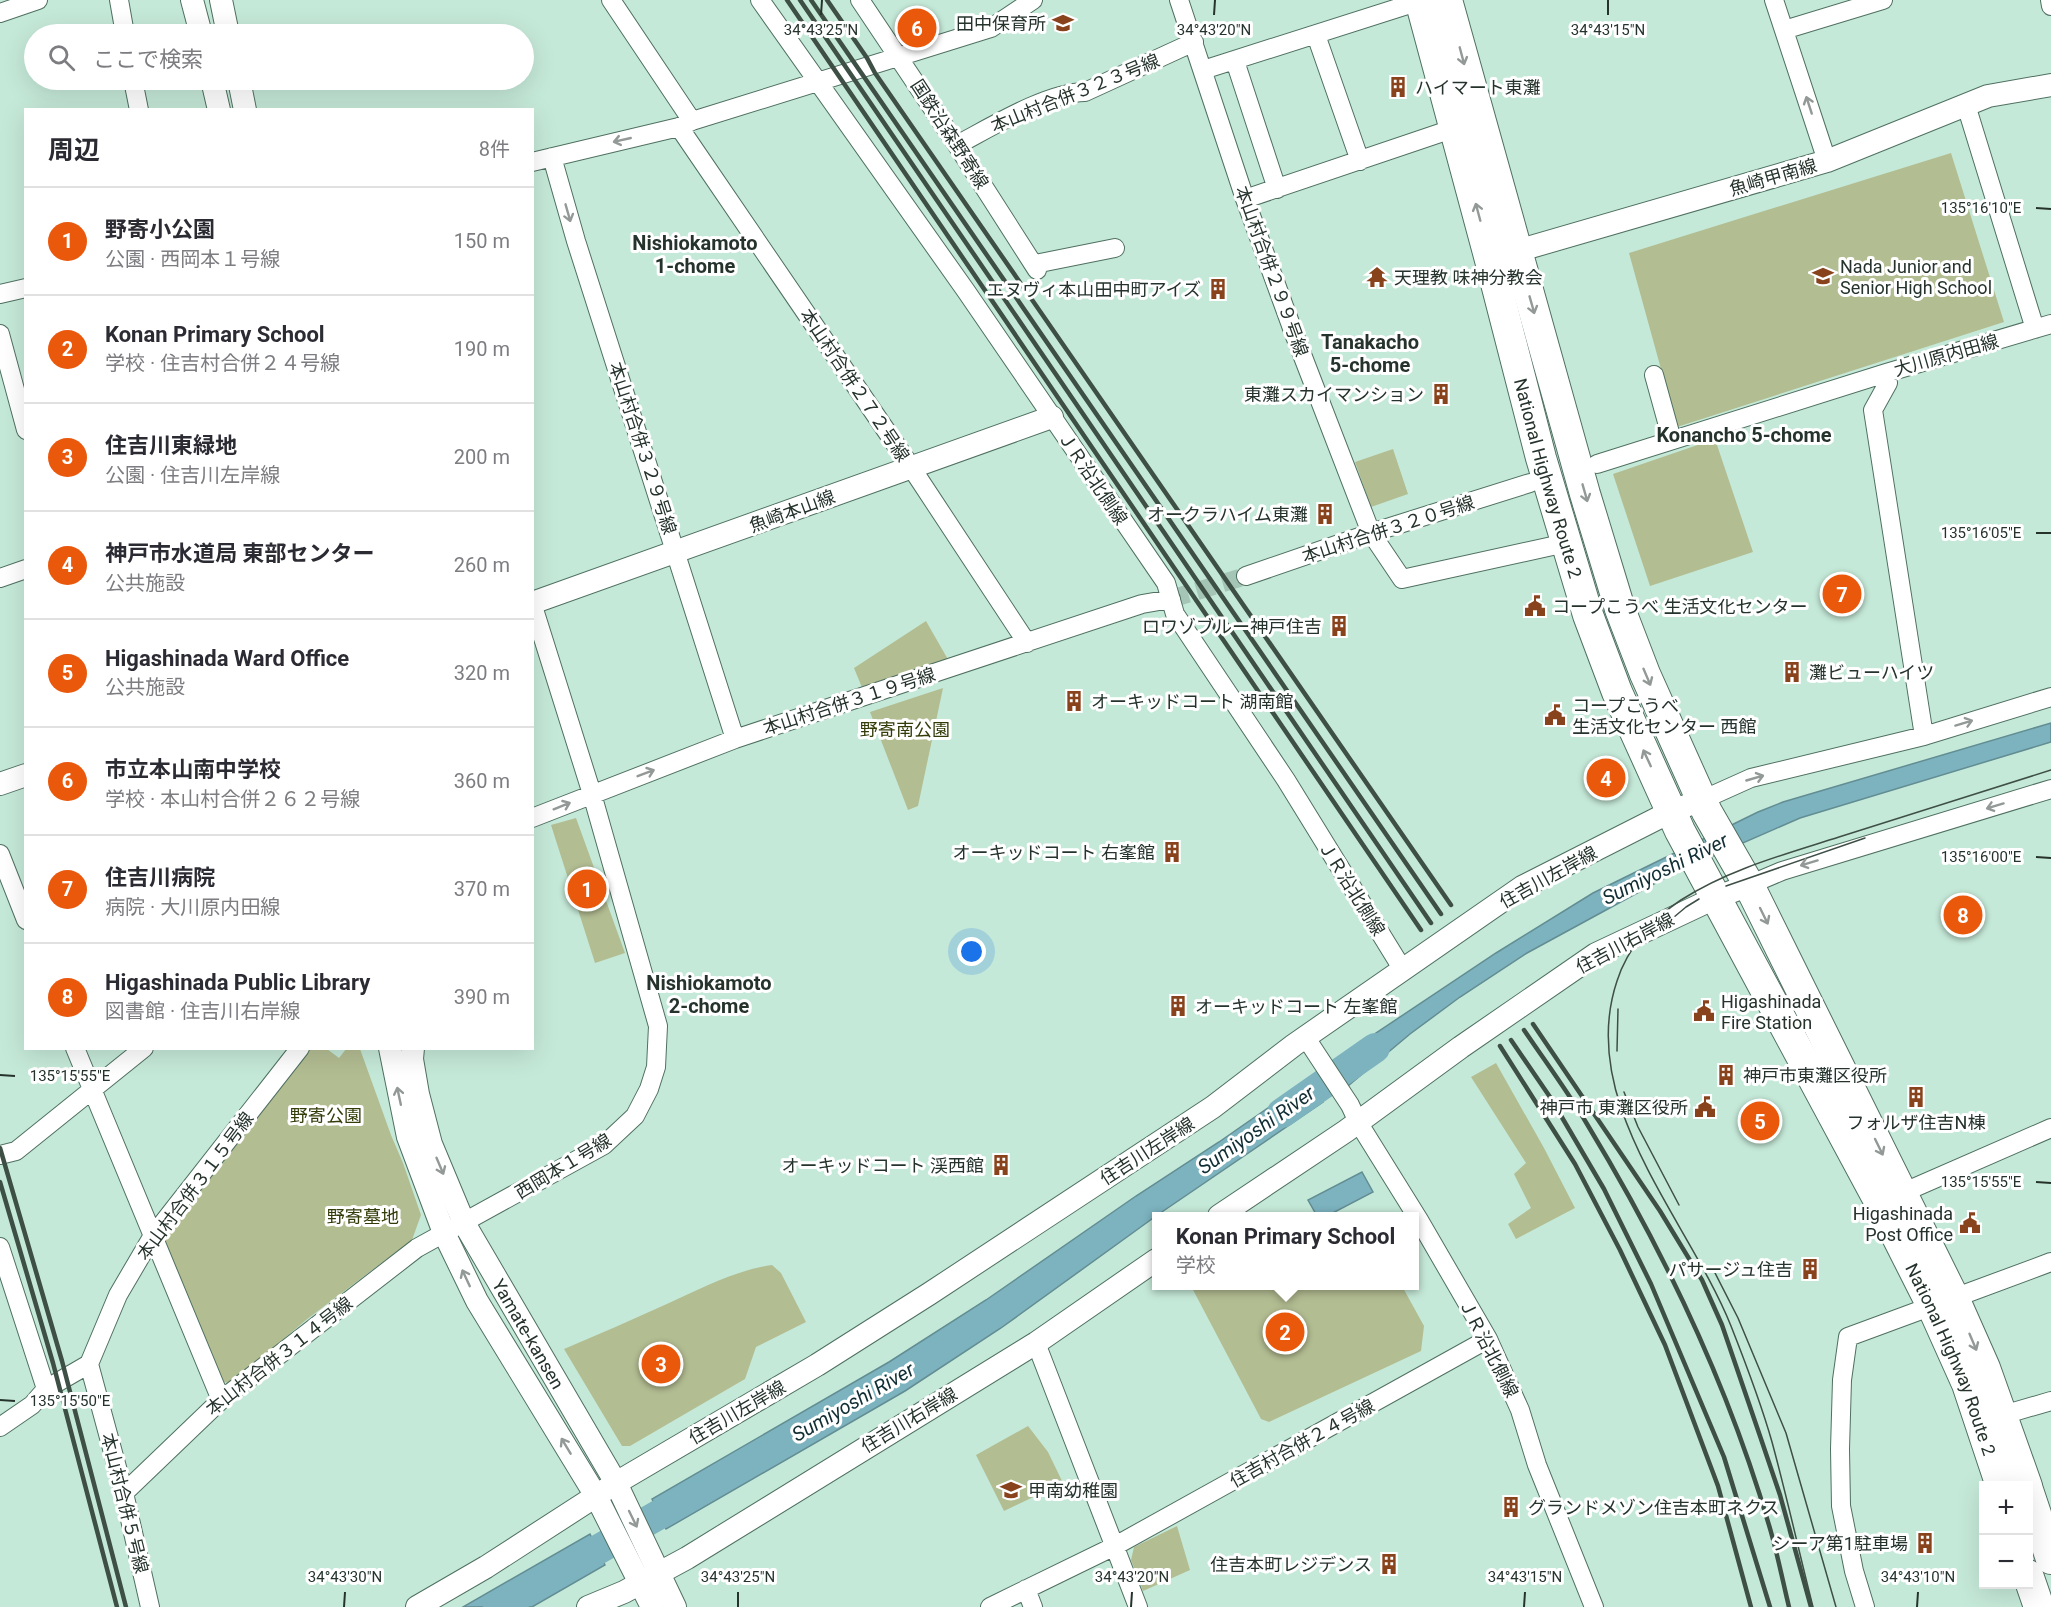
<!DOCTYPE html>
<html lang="ja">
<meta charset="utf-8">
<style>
body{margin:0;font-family:Roboto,"Noto Sans JP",sans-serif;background:#f2f2f3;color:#2b2b33}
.controls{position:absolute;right:18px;bottom:18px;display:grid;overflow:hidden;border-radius:0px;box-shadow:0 6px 24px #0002}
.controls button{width:54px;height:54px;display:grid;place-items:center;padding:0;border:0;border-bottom:2px solid #e1e1e2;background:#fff;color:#2b2b33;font:30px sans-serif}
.you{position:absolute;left:972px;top:952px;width:21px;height:21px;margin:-15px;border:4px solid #fff;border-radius:50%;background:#1a73e8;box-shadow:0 0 0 9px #1a73e833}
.badge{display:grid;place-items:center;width:39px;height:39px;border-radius:50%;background:#ea580c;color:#fff;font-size:20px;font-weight:700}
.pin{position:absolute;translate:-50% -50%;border:3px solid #fff;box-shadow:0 2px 6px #0006}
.popup{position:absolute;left:1152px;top:1212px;width:267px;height:78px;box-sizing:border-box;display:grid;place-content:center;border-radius:0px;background:#fff;filter:drop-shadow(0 2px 4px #0005);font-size:20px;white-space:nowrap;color:#7c7c81}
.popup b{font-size:22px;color:#2b2b33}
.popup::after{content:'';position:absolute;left:50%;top:100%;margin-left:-12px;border:12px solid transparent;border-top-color:#fff}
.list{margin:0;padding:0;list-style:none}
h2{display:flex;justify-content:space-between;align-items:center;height:78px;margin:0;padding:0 24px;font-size:26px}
h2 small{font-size:20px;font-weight:400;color:#7c7c81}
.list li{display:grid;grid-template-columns:39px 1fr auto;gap:18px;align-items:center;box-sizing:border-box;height:108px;padding:0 24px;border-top:2px solid #e1e1e2}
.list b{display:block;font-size:22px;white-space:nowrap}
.list p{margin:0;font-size:20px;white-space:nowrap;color:#7c7c81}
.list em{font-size:20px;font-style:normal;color:#7c7c81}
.icon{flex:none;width:33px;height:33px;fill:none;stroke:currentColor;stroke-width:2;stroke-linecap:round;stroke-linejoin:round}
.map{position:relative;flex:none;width:2051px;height:1607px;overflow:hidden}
.search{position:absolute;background:#fff;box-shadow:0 6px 24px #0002;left:24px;top:24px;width:510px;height:66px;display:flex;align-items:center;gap:15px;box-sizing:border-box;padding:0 21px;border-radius:33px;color:#7c7c81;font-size:22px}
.panel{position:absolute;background:#fff;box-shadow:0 6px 24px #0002;left:24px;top:108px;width:510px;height:942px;border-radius:0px}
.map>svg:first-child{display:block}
.green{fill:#b3bd92}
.water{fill:#7cb3bf;stroke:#628d93;stroke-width:1.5}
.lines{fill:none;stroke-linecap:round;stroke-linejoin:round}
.river{stroke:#7cb3bf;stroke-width:30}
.minor-tunnel{stroke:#a5c5b6;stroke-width:18;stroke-dasharray:18 9;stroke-linecap:butt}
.minor-casing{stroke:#4f7061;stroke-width:20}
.tertiary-casing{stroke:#4f7061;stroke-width:24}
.trunk-casing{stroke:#4f7061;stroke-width:32}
.minor{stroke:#fff;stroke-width:18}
.tertiary{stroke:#fff;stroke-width:22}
.trunk{stroke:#fff;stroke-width:30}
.tram{stroke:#3e4f46;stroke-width:1.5}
.rail{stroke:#3e4f46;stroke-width:4.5}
.oneway{stroke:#929996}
.ticks{fill:none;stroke:#25332c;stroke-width:2}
.labels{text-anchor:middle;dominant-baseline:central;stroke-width:6;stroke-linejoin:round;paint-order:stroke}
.poi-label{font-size:18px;fill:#25332c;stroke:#fff;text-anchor:end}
.street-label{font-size:18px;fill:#25332c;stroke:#fff}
.park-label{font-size:18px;fill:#333b08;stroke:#fff}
.neighbourhood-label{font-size:20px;font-weight:bold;fill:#25332c;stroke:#fff}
.water-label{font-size:20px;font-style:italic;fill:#112e34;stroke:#fff}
.ticks-label{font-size:15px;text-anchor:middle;fill:#25332c;stroke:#fff;stroke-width:6;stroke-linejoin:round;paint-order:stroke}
</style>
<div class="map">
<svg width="2051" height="1607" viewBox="0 0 2051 1607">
<rect width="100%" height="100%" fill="#c5e9d8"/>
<path class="green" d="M1951,153L2004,322L1677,427L1629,253Z
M1715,439L1753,552L1650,586L1613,474Z
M1393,449L1408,494L1371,507L1355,462Z
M926,621L950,663L863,690L854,668Z
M943,688L918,806L908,810L870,712Z
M576,818L625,953L595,963L551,825Z
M310,1049H327L339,1058L346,1049H360L391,1135L403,1163L421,1215L412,1240L306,1320L232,1383L221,1382L165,1245L167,1231Z
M1496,1063L1544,1148L1575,1208L1516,1239L1508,1224L1531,1208L1514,1174L1526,1163L1471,1077Z
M772,1265L781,1273L806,1322L756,1347L745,1379L630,1446H622L564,1349C599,1334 634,1319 669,1303C702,1288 736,1270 772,1265Z
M1191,1286H1402L1424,1326L1421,1351L1269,1422L1261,1419Z
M1028,1426L1048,1452L1063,1483L1004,1511L976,1455Z
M1177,1526L1190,1570L1143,1591L1131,1560L1134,1547Z"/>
<path class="water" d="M2051,723V742L1800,818L1674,873L1527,953L1460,997L1410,1034L1349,1085L1334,1061L1496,953L1593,893L1758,812L1783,802Z
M1308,1080L1323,1102L1156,1216L1001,1328L905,1391L666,1529L652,1499L889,1362L986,1300L1136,1196L1219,1142Z
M1362,1172L1373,1192L1327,1216H1317L1308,1200Z
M590,1534L605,1565L532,1607H463Z"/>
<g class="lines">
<path class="river" d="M1282,1113L1375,1048
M498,1607L693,1495"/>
<path class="minor-tunnel" d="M1171,599L1246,576"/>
<defs>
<path id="minor" d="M119,0L125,34
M611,0L692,121
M760,0L966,291L1166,583L1175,614L1286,780L1403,970
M860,0L957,145L1037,270
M1179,0L1245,199L1293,331L1371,533L1402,579L1566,543
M1774,0L1827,161
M2050,0L2051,6
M0,13L38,0
M1784,30L1883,0
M1316,35L1360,161
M1235,61L1277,189
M1203,70L1420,1
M133,80L139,110
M1966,105L2035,329
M679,127L911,467L1027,643
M957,145C991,127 1048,92 1085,92L1194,42
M552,157L576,241L735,739
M532,162L679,127L692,121L991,28L1033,0
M1245,199L1455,128
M1035,264L1115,248
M0,294L26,288
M0,334L26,430
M1886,373L1888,383L1873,410L1924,736
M1654,375L1672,440
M1597,464L1886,373L2051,324
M1246,576L1371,533L1530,483
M0,578L26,569
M1702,800L1751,778L1924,736L2051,697
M532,818L735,739L1142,604L1171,599
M0,854L26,920
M1749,885L1782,871L2051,789
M1306,1038L1350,1105L1358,1122L1419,1220L1488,1339L1520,1410L1537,1465L1594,1607
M75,1048L221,1400
M0,1155L16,1151L144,1048
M1893,1197L2051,1128
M0,1247L46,1389
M1954,1298L2051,1262
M1036,1343L1138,1607
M89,1364L118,1295L152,1237L300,1048
M89,1364L124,1493L150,1607
M2003,1415L2051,1401
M0,1427L32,1405L46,1389L89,1364
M124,1493L221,1400L417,1248L604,1145L635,1116L649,1089L656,1067L658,1026L592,794L532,603
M1026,1589L1033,1607
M990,1607L1115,1546L1488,1339
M1865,1607L1854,1571L1841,1506L1840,1449L1842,1380L1848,1337L1932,1306"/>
<g id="tertiary">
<path d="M192,0L201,34"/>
<path d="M221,0L228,34"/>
<path d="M212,80L219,110"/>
<path d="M239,80L245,110"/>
<path d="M1503,255L1827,161L1988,96L2051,85"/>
<path d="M532,603L1052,417"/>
<path d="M0,784L26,775"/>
<path d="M390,1048L408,1137L444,1233L477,1301L596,1496L652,1607"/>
<path id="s1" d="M413,1048L412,1059L418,1094L431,1144L464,1223L616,1483L675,1607"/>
<path d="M1219,1216L1346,1131L1461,1047L1596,954L1715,898L1749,885"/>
<path d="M417,1607L486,1567L616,1483L817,1365L929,1294L1213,1107L1294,1045L1522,887L1672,811L1702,800"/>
<path d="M588,1607L624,1592L687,1558L1036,1343L1156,1260"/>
</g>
<g id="trunk">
<path id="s2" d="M1420,0L1490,260L1541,458L1588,615L1617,692L1680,831L1880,1203L1932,1306L1967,1384L2001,1486"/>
<path d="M1447,0L1585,494L1620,609L1645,674L1707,812L1749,885L1954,1298L1985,1368L2027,1486"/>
<path d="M2028,1490L2051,1559"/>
<path d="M2028,1575L2039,1607"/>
</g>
</defs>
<use href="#minor" class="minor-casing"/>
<use href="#tertiary" class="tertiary-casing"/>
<use href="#trunk" class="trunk-casing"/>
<use href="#minor" class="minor"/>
<use href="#tertiary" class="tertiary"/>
<use href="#trunk" class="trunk"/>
<path class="tram" d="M1726,886L1865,838
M1661,928L1686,907L1699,899
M1617,1051L1618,1009
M1624,1092L1638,1127L1679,1205
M1713,1269L1738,1318L1786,1433L1836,1607
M1813,1607C1799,1552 1787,1497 1772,1442C1761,1403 1746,1364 1731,1326C1688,1219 1576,1103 1617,981C1627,949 1653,918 1681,900C1729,869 1786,854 1839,837C1910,815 1980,792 2051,770"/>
<path class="rail" d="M787,0L1421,930
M800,0L1431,923
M811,0L1441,914
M827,0L867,58L875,73L1451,905
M1533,1024L1660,1211L1702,1280L1722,1325L1760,1436L1780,1495L1811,1607
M1524,1030C1545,1061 1568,1092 1587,1124C1664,1251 1730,1389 1771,1532C1778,1557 1783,1582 1789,1607
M1511,1040L1550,1097L1604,1189L1651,1284L1724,1457L1770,1607
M1500,1046L1575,1164L1620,1250L1665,1345L1718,1486L1751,1607
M0,1148L62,1361L126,1607
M0,1182L53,1363L117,1607"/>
</g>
<defs><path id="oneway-shaft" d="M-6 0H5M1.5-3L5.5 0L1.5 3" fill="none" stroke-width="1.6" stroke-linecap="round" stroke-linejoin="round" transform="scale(1.5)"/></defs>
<g class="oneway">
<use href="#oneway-shaft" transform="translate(1462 56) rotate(75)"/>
<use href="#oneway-shaft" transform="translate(1809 105) rotate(-108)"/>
<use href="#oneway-shaft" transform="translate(622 140) rotate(167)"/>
<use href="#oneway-shaft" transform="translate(1478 212) rotate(-105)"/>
<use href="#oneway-shaft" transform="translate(568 213) rotate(74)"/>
<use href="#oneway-shaft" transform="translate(1532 305) rotate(74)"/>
<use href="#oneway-shaft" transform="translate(1585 493) rotate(74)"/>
<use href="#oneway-shaft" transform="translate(1647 677) rotate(67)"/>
<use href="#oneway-shaft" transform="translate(1964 723) rotate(-17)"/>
<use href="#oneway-shaft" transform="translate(1647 758) rotate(-115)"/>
<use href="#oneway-shaft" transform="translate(646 773) rotate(-21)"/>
<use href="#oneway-shaft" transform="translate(1755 778) rotate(-16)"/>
<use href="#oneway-shaft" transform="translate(562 806) rotate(-22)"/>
<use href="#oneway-shaft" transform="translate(1995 806) rotate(163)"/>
<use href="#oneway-shaft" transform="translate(1809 863) rotate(163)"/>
<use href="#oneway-shaft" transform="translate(1764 916) rotate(64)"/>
<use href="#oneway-shaft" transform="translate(399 1096) rotate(-102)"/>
<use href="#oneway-shaft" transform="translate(1879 1147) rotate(64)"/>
<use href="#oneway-shaft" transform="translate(440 1166) rotate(67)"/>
<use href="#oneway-shaft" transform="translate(466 1278) rotate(-115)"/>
<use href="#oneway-shaft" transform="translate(1973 1342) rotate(67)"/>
<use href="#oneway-shaft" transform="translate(566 1446) rotate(-121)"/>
<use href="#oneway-shaft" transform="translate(633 1519) rotate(64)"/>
</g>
<path class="ticks" d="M821,15L822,0M1214,15L1215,0M1608,15V0M2036,208L2051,209M2036,533H2051M2036,857L2051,858M0,1075L15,1076M2036,1182L2051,1183M0,1400L15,1401M344,1607L345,1592M738,1607V1592M1131,1607L1132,1592M1524,1607L1525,1592M1917,1607L1918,1592"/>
<defs>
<symbol id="school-bare" viewBox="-9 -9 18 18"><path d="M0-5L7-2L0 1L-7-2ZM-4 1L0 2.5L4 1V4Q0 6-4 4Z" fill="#89431c" stroke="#fff" stroke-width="2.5" paint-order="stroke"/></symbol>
<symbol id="building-bare" viewBox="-9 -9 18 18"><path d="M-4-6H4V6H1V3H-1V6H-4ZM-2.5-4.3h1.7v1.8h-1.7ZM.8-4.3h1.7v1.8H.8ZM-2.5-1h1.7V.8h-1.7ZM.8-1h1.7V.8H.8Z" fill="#89431c" stroke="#fff" stroke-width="2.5" paint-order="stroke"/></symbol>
<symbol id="temple-bare" viewBox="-9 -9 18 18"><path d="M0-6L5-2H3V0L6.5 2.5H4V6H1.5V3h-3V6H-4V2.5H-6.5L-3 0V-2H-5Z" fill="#89431c" stroke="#fff" stroke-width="2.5" paint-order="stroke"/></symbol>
<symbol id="civic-bare" viewBox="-9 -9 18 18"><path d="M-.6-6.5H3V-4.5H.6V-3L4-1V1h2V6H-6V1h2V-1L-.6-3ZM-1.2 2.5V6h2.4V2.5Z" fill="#89431c" stroke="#fff" stroke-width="2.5" paint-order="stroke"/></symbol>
</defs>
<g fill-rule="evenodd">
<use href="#school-bare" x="1048" y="8" width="30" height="30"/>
<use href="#building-bare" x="1383" y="72" width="30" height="30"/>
<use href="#school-bare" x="1808" y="261" width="30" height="30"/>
<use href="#temple-bare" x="1362" y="262" width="30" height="30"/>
<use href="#building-bare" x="1203" y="274" width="30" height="30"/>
<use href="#building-bare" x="1426" y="379" width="30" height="30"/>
<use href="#building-bare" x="1310" y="499" width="30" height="30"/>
<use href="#civic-bare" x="1520" y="591" width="30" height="30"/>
<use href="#building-bare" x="1324" y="611" width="30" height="30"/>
<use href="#building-bare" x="1777" y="657" width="30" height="30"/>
<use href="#building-bare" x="1059" y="686" width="30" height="30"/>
<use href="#civic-bare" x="1540" y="700" width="30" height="30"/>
<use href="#building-bare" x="1157" y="837" width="30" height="30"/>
<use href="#building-bare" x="1163" y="991" width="30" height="30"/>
<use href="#civic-bare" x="1689" y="996" width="30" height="30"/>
<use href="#building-bare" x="1711" y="1060" width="30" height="30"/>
<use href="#building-bare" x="1901" y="1082" width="30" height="30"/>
<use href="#civic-bare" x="1690" y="1092" width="30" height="30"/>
<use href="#building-bare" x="986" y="1150" width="30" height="30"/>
<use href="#civic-bare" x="1955" y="1208" width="30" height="30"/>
<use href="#building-bare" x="1795" y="1254" width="30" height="30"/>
<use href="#school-bare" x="996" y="1475" width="30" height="30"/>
<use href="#building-bare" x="1496" y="1492" width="30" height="30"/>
<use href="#building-bare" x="1910" y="1528" width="30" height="30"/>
<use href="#building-bare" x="1374" y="1549" width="30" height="30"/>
</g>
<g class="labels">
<g class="poi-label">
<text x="1046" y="23">田中保育所</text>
<text x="1415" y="87" text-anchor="start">ハイマート東灘</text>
<text x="1840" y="266" text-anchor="start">Nada Junior and<tspan x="1840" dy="21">Senior High School</tspan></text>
<text x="1394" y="277" text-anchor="start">天理教 味神分教会</text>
<text x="1201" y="289">エヌヴィ本山田中町アイズ</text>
<text x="1424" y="394">東灘スカイマンション</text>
<text x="1308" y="514">オークラハイム東灘</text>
<text x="1552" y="606" text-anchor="start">コープこうべ 生活文化センター</text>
<text x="1322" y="626">ロワゾブルー神戸住吉</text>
<text x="1809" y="672" text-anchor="start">灘ビューハイツ</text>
<text x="1091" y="701" text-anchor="start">オーキッドコート 湖南館</text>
<text x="1572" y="705" text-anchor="start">コープこうべ<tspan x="1572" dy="21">生活文化センター 西館</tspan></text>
<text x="1155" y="852">オーキッドコート 右峯館</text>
<text x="1721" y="1001" text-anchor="start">Higashinada<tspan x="1721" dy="21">Fire Station</tspan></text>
<text x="1195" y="1006" text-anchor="start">オーキッドコート 左峯館</text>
<text x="1743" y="1075" text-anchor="start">神戸市東灘区役所</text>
<text x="1688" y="1107">神戸市 東灘区役所</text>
<text x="1916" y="1122" text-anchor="middle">フォルザ住吉N棟</text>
<text x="984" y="1165">オーキッドコート 渓西館</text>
<text x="1953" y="1213">Higashinada<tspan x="1953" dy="21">Post Office</tspan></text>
<text x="1793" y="1269">パサージュ住吉</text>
<text x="1028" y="1490" text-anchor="start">甲南幼稚園</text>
<text x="1528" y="1507" text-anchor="start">グランドメゾン住吉本町ネクス</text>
<text x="1908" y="1543">シーア第1駐車場</text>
<text x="1372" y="1564">住吉本町レジデンス</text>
</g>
<g class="street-label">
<text transform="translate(1075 93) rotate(-22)">本山村合併３２３号線</text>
<text transform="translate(950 134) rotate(57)">国鉄沿森野寄線</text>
<text transform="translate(1773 177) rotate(-16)">魚崎甲南線</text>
<text transform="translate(1272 271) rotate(70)">本山村合併２９９号線</text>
<text transform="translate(1946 355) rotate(-16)">大川原内田線</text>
<text transform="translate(855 385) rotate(56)">本山村合併２７２号線</text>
<text transform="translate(643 448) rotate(72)">本山村合併３２９号線</text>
<text transform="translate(1093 478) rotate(56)">ＪＲ沿北側線</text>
<text stroke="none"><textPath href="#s2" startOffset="495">National Highway Route 2</textPath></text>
<text transform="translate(792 511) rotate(-20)">魚崎本山線</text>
<text transform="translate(1388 529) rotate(-18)">本山村合併３２０号線</text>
<text transform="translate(849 701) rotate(-18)">本山村合併３１９号線</text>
<text transform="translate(1548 877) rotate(-29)">住吉川左岸線</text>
<text transform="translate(1352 888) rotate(58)">ＪＲ沿北側線</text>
<text transform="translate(1625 943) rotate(-28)">住吉川右岸線</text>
<text transform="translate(1147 1151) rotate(-33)">住吉川左岸線</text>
<text transform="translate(563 1166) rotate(-31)">西岡本１号線</text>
<text transform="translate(195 1186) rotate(-53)">本山村合併３１５号線</text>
<text stroke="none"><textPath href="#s1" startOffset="312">Yamate-kansen</textPath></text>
<text transform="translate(1489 1348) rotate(63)">ＪＲ沿北側線</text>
<text transform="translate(279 1356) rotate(-38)">本山村合併３１４号線</text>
<text stroke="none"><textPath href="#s2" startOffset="1467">National Highway Route 2</textPath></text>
<text transform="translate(737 1412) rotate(-30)">住吉川左岸線</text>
<text transform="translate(909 1420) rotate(-31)">住吉川右岸線</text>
<text transform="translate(1302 1443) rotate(-29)">住吉村合併２４号線</text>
<text transform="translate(125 1503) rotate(76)">本山村合併５号線</text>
</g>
<g class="park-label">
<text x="905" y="729">野寄南公園</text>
<text x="326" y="1115">野寄公園</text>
<text x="363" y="1216">野寄墓地</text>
</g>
<g class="neighbourhood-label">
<text x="695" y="243">Nishiokamoto<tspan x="695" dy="23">1-chome</tspan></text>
<text x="1370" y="342">Tanakacho<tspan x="1370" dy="23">5-chome</tspan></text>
<text x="1744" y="435">Konancho 5-chome</text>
<text x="709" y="983">Nishiokamoto<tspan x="709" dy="23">2-chome</tspan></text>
</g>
<g class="water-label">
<text transform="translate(1665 869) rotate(-26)">Sumiyoshi River</text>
<text transform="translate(1256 1130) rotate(-35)">Sumiyoshi River</text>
<text transform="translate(853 1402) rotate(-30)">Sumiyoshi River</text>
</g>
</g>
<g class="ticks-label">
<text x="821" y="35">34°43'25"N</text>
<text x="1214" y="35">34°43'20"N</text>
<text x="1608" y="35">34°43'15"N</text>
<text x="1981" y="213">135°16'10"E</text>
<text x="1981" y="538">135°16'05"E</text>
<text x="1981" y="862">135°16'00"E</text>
<text x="70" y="1081">135°15'55"E</text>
<text x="1981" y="1187">135°15'55"E</text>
<text x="70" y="1406">135°15'50"E</text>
<text x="345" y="1582">34°43'30"N</text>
<text x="738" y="1582">34°43'25"N</text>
<text x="1132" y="1582">34°43'20"N</text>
<text x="1525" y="1582">34°43'15"N</text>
<text x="1918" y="1582">34°43'10"N</text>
</g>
</svg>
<div class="controls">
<button>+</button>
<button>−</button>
</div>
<div class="you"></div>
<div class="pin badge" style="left:587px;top:889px">1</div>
<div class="pin badge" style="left:1285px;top:1332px">2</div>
<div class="popup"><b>Konan Primary School</b>学校</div>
<div class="pin badge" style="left:661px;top:1364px">3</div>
<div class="pin badge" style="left:1606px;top:778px">4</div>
<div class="pin badge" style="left:1760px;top:1121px">5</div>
<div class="pin badge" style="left:917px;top:28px">6</div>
<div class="pin badge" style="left:1842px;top:594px">7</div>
<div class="pin badge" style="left:1963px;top:915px">8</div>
<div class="search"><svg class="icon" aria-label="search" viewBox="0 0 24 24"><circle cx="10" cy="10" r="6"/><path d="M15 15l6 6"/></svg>ここで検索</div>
<section class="panel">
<h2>周辺<small>8件</small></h2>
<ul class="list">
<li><span class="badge">1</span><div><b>野寄小公園</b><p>公園 · 西岡本１号線</p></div><em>150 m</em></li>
<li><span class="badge">2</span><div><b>Konan Primary School</b><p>学校 · 住吉村合併２４号線</p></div><em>190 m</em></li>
<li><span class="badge">3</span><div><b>住吉川東緑地</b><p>公園 · 住吉川左岸線</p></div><em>200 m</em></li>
<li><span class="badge">4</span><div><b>神戸市水道局 東部センター</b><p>公共施設</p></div><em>260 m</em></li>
<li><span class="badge">5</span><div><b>Higashinada Ward Office</b><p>公共施設</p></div><em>320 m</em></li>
<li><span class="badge">6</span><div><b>市立本山南中学校</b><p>学校 · 本山村合併２６２号線</p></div><em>360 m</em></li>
<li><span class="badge">7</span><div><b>住吉川病院</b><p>病院 · 大川原内田線</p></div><em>370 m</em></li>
<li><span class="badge">8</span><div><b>Higashinada Public Library</b><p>図書館 · 住吉川右岸線</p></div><em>390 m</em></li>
</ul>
</section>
</div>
